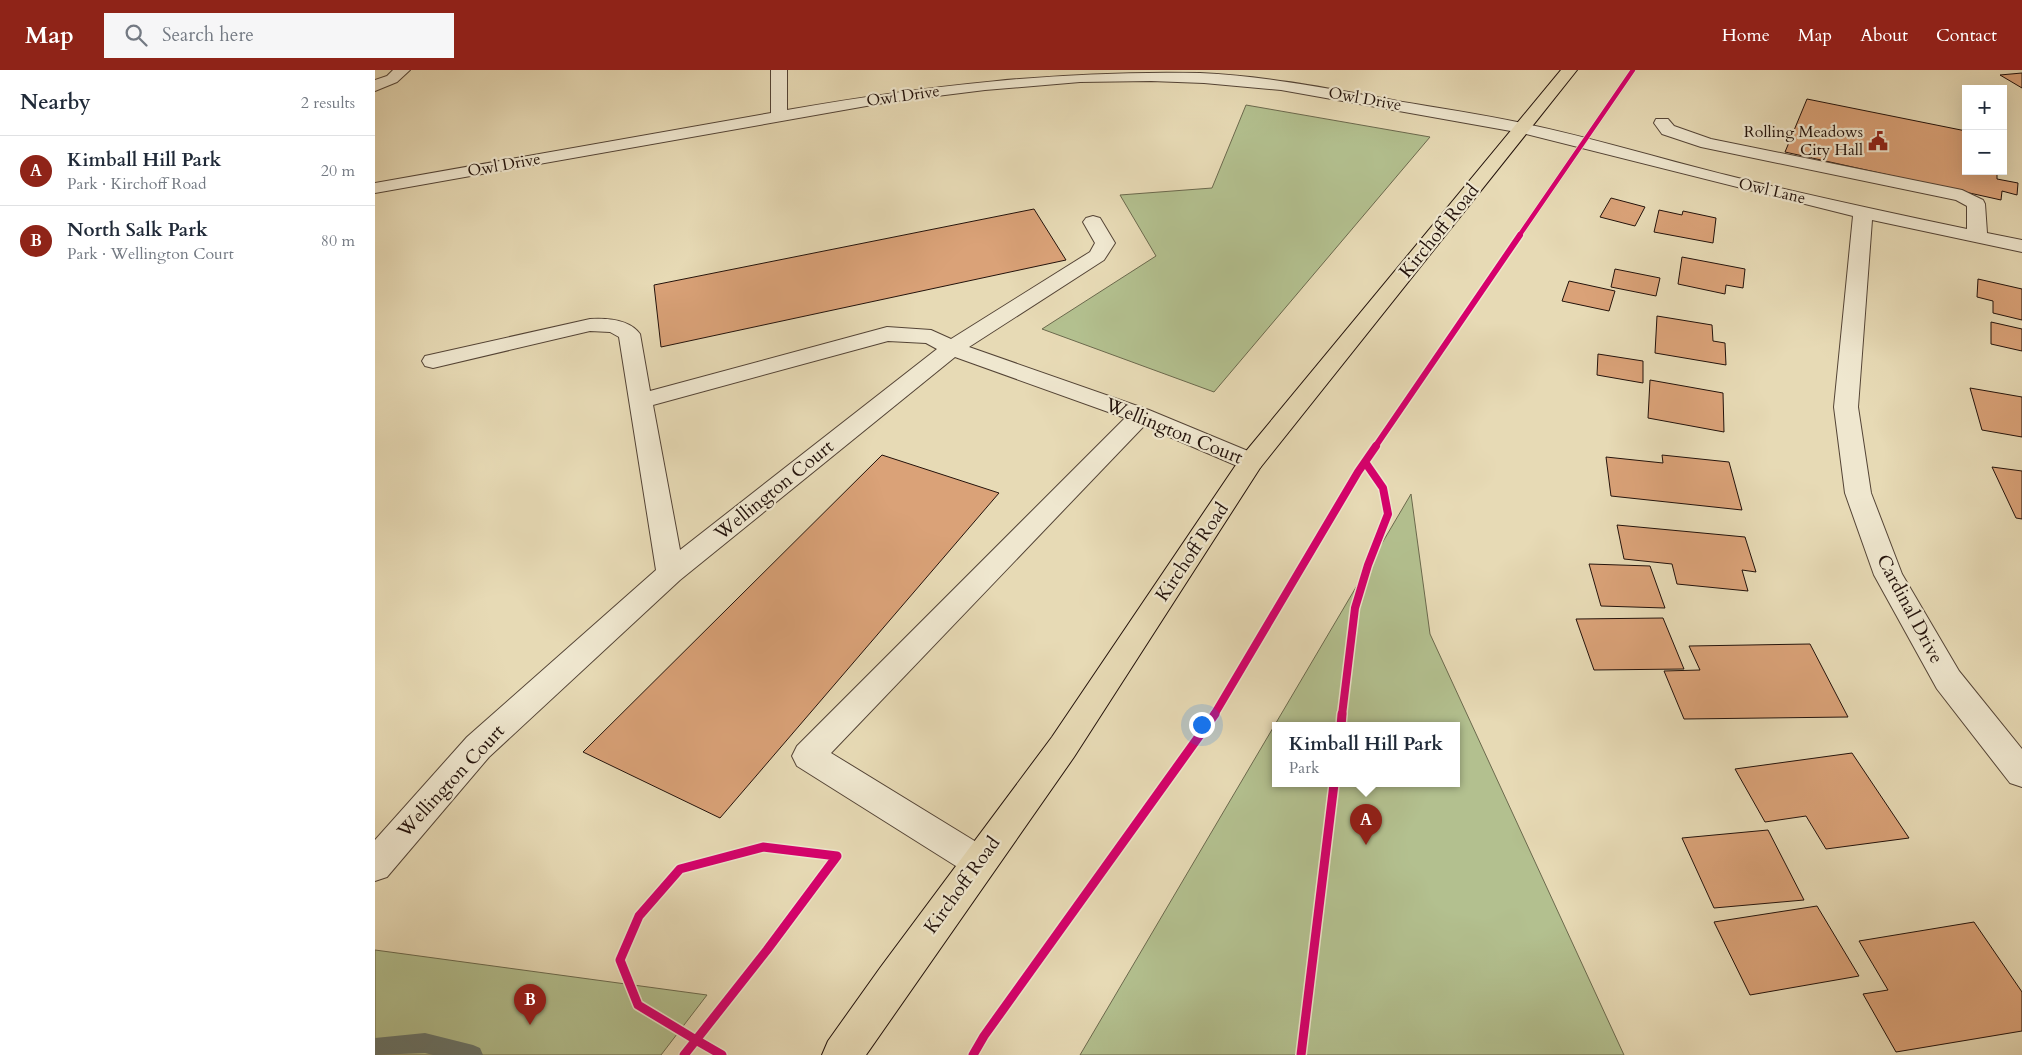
<!DOCTYPE html>
<meta charset="utf-8">
<style>
body{margin:0;font-family:Cardo,serif;background:#f6f6f7;color:#1f2937}
.controls{position:absolute;right:15px;top:15px;display:grid;overflow:hidden;border-radius:0px;box-shadow:0 5px 20px #0002}
.controls button{width:45px;height:45px;display:grid;place-items:center;padding:0;border:0;border-bottom:1px solid #e0e1e3;background:#fff;color:#1f2937;font:25px sans-serif}
.you{position:absolute;left:826px;top:654px;width:18px;height:18px;margin:-12px;border:4px solid #fff;border-radius:50%;background:#1a73e8;box-shadow:0 0 0 8px #1a73e833}
.badge{display:grid;place-items:center;width:32px;height:32px;border-radius:50%;background:#8f2418;color:#fff;font-size:16px;font-weight:700}
.pin{position:absolute;translate:-50% -41px;filter:drop-shadow(0 1px 2px #0008)}
.pin::after{content:'';position:absolute;top:26px;width:18px;height:15px;background:inherit;clip-path:polygon(0 0,100% 0,50% 100%)}
.popup{position:absolute;left:897px;top:652px;width:188px;height:65px;box-sizing:border-box;display:grid;place-content:center;border-radius:0px;background:#fff;filter:drop-shadow(0 1px 4px #0005);font-size:16px;white-space:nowrap;color:#747a83}
.popup b{font-size:19px;color:#1f2937}
.popup::after{content:'';position:absolute;left:50%;top:100%;margin-left:-10px;border:10px solid transparent;border-top-color:#fff}
.list{margin:0;padding:0;list-style:none}
h2{display:flex;justify-content:space-between;align-items:center;height:65px;margin:0;padding:0 20px;font-size:21px}
h2 small{font-size:16px;font-weight:400;color:#747a83}
.list li{display:grid;grid-template-columns:32px 1fr auto;gap:15px;align-items:center;box-sizing:border-box;height:70px;padding:0 20px;border-top:1px solid #e0e1e3}
.list b{display:block;font-size:19px;white-space:nowrap}
.list p{margin:0;font-size:16px;white-space:nowrap;color:#747a83}
.list em{font-size:16px;font-style:normal;color:#747a83}
.icon{flex:none;width:28px;height:28px;fill:none;stroke:currentColor;stroke-width:2;stroke-linecap:round;stroke-linejoin:round}
.map{position:relative;flex:none;width:1647px;height:985px;overflow:hidden}
header{display:flex;align-items:center;gap:30px;box-sizing:border-box;height:70px;padding:0 25px;background:#8f2418;color:#fff}
header strong{font-size:24px}
nav{display:flex;gap:28px;margin-inline-start:auto;font-size:18px}
.search{width:350px;height:45px;background:#f6f6f7;display:flex;align-items:center;gap:12px;box-sizing:border-box;padding:0 18px;border-radius:0px;color:#747a83;font-size:19px}
main{display:flex}
aside{flex:1;background:#fff}
.map>svg:first-child{display:block}
.green{fill:#b3c08f;stroke:#6b694d;fill-rule:evenodd}
.lines{fill:none;stroke-linecap:round;stroke-linejoin:round}
.stream{fill:#69776e;fill-rule:evenodd}
.building{fill:#daa278;stroke:#23120b}
.minor-casing{stroke:#544436;stroke-width:2}
.major-casing{stroke:#23120b;stroke-width:2}
.minor{fill:#efe7cf;fill-rule:evenodd}
.major{fill:#e7dab5;fill-rule:evenodd}
.cycleway-far3-casing{stroke:#efe7cf;stroke-width:6}
.cycleway-far2-casing{stroke:#efe7cf;stroke-width:9}
.cycleway-far1-casing{stroke:#efe7cf;stroke-width:11}
.cycleway-casing{stroke:#efe7cf;stroke-width:12}
.cycleway-far3{stroke:#d6006c;stroke-width:4.5}
.cycleway-far2{stroke:#d6006c;stroke-width:6}
.cycleway-far1{stroke:#d6006c;stroke-width:8}
.cycleway{stroke:#d6006c;stroke-width:9}
.labels{text-anchor:middle;dominant-baseline:central;stroke-width:4.5;stroke-linejoin:round;paint-order:stroke}
.far-street-label{font-size:16px;fill:#23120b;stroke:#efe7cf}
.far-poi-label{font-size:16px;fill:#23120b;stroke:#efe7cf;text-anchor:end}
.street-label{font-size:19px;fill:#23120b;stroke:#efe7cf}
</style>
<header>
<strong>Map</strong>
<div class="search"><svg class="icon" aria-label="search" viewBox="0 0 24 24"><circle cx="10" cy="10" r="6"/><path d="M15 15l6 6"/></svg>Search here</div>
<nav><a>Home</a><a>Map</a><a>About</a><a>Contact</a></nav>
</header>
<main>
<aside>
<h2>Nearby<small>2 results</small></h2>
<ul class="list">
<li><span class="badge">A</span><div><b>Kimball Hill Park</b><p>Park · Kirchoff Road</p></div><em>20 m</em></li>
<li><span class="badge">B</span><div><b>North Salk Park</b><p>Park · Wellington Court</p></div><em>80 m</em></li>
</ul>
</aside>
<div class="map">
<svg width="1647" height="985" viewBox="0 0 1647 985">
<rect width="100%" height="100%" fill="#e7dab5"/>
<filter id="stains"><feTurbulence type="fractalNoise" baseFrequency=".004" numOctaves="4"/><feColorMatrix values="0 0 0 0 .2 0 0 0 0 .09 0 0 0 0 .02 0 0 0 .5 -.17"/></filter>
<radialGradient id="worn" r=".72"><stop offset=".6" stop-color="#630" stop-opacity="0"/><stop offset="1" stop-color="#630" stop-opacity=".3"/></radialGradient>
<path class="green" d="M871,35L1055,67L839,322L667,259L781,186L745,125L837,118Z
M1036,424L1055,564L1249,985H705ZM1081,656V714H901V656Z
M0,880L332,925L286,985H0Z"/>
<g class="lines">
<path class="stream" d="M50,963L98,975L105,978L108,985H58L50,983L0,985V968Z"/>
</g>
<path class="building" d="M1647,3V18L1625,5Z
M1432,29L1591,61V101H1622V109L1643,113L1642,125L1627,121L1626,130L1410,82Z
M1236,128L1270,137L1260,156L1225,147Z
M659,139L691,190L286,277L279,215Z
M1284,140L1307,145L1308,141L1341,148L1338,173L1279,162Z
M1307,187L1370,199L1368,218L1351,215L1350,224L1303,214Z
M1240,199L1285,208L1281,226L1236,217Z
M1603,209L1647,219V250L1618,243V231L1602,227Z
M1194,211L1240,221L1234,241L1187,231Z
M1282,246L1337,255L1338,271L1350,273L1351,295L1280,283Z
M1616,252L1647,259V281L1616,274Z
M1223,284L1268,291V313L1222,305Z
M1275,310L1348,323L1349,362L1273,348Z
M1595,318L1647,327V367L1607,360Z
M507,385L624,423L345,748L208,682Z
M1287,385L1354,392L1367,440L1236,426L1231,387L1288,393Z
M1617,397L1647,401V449L1641,448Z
M1242,455L1370,467L1381,502L1367,500L1373,521L1302,514L1297,494L1249,489Z
M1214,494L1275,496L1290,538L1226,536Z
M1288,548L1309,599L1219,600L1201,549Z
M1435,574L1473,647L1309,649L1289,601L1325,600L1314,576Z
M1477,683L1534,768L1451,779L1431,746L1390,752L1360,699Z
M1393,760L1429,830L1339,838L1307,768Z
M1442,836L1484,906L1375,925L1339,852Z
M1599,852L1647,922V961L1521,982L1488,924L1513,920L1484,871Z"/>
<g class="lines">
<defs>
<path id="minor" d="M18,0H35L22,12L0,21V10L12,6Z
M396,0H412V40C549,16 686,0 825,3C892,6 957,19 1022,31C1064,38 1105,44 1147,53C1215,67 1283,88 1351,105C1431,125 1511,142 1592,159V136L1581,130L1326,77L1287,64L1279,53L1281,49H1293L1299,56L1336,69L1587,120L1608,130L1610,134L1612,163L1647,170V182L1497,150L1483,337L1496,423L1527,504L1584,601L1647,679V717L1635,713L1562,619L1499,505L1470,423L1459,337L1478,146L1147,63L906,20L829,13L776,11L705,12L610,20L514,32L0,123V113L396,43Z
M718,146L725,148L740,173L729,190L594,277L774,340L885,386L888,392L885,398L876,400L867,398L769,356L456,683L616,781L621,792L616,803L604,808L592,803L422,696L417,686L422,676L750,348L580,287L305,510L114,687L12,807L0,811V770L92,667L281,500L244,267L235,262L215,261L58,298L50,296L47,291L50,286L215,249C232,248 254,249 265,264L275,321L512,257L556,260L576,269L715,182L720,173L708,152L711,148ZM513,271L551,273L562,279L305,480L278,335Z"/>
<path id="major" d="M1186,0H1202L885,398L699,687L491,985H447L453,971L505,898L677,667L867,386Z"/>
</defs>
<use href="#minor" class="minor-casing"/>
<use href="#major" class="major-casing"/>
<use href="#minor" class="minor"/>
<use href="#major" class="major"/>
<defs>
<path id="cycleway-far3" d="M1144,166L1258,0"/>
<path id="cycleway-far2" d="M1000,377L1145,165"/>
<path id="cycleway-far1" d="M839,645L983,402L1001,376
M967,645L980,538L993,495L1013,444L1008,418L990,392"/>
<path id="cycleway" d="M966,656L967,644
M388,777L462,786L392,880L321,970L263,935L245,890L264,846L305,799Z
M321,970L347,985
M309,985L321,970
M598,985L609,966L840,644
M926,985L959,714"/>
</defs>
<use href="#cycleway-far3" class="cycleway-far3-casing"/>
<use href="#cycleway-far2" class="cycleway-far2-casing"/>
<use href="#cycleway-far1" class="cycleway-far1-casing"/>
<use href="#cycleway" class="cycleway-casing"/>
<use href="#cycleway-far3" class="cycleway-far3"/>
<use href="#cycleway-far2" class="cycleway-far2"/>
<use href="#cycleway-far1" class="cycleway-far1"/>
<use href="#cycleway" class="cycleway"/>
</g>
<defs>
<symbol id="civic-bare" viewBox="-9 -9 18 18"><path d="M-.6-6.5H3V-4.5H.6V-3L4-1V1h2V6H-6V1h2V-1L-.6-3ZM-1.2 2.5V6h2.4V2.5Z" fill="#8f2418" stroke="#efe7cf" stroke-width="2.5" paint-order="stroke"/></symbol>
</defs>
<g fill-rule="evenodd">
<use href="#civic-bare" x="1489" y="57" width="28" height="28"/>
</g>
<g class="labels">
<g class="far-street-label">
<text transform="translate(528 26) rotate(-8)">Owl Drive</text>
<text transform="translate(990 29) rotate(10)">Owl Drive</text>
<text transform="translate(129 95) rotate(-10)">Owl Drive</text>
<text transform="translate(1397 121) rotate(13)">Owl Lane</text>
</g>
<g class="far-poi-label">
<text x="1488" y="62">Rolling Meadows<tspan x="1488" dy="18">City Hall</tspan></text>
</g>
<g class="street-label">
<text transform="translate(1064 161) rotate(-51)">Kirchoff Road</text>
<text transform="translate(799 361) rotate(22)">Wellington Court</text>
<text transform="translate(399 420) rotate(-39)">Wellington Court</text>
<text transform="translate(817 482) rotate(-56)">Kirchoff Road</text>
<text transform="translate(1535 539) rotate(62)">Cardinal Drive</text>
<text transform="translate(76 711) rotate(-47)">Wellington Court</text>
<text transform="translate(587 815) rotate(-54)">Kirchoff Road</text>
</g>
</g>
<rect width="100%" height="100%" filter="url(#stains)"/>
<rect width="100%" height="100%" fill="url(#worn)"/>
</svg>
<div class="controls">
<button>+</button>
<button>−</button>
</div>
<div class="you"></div>
<div class="pin badge" style="left:991px;top:775px">A</div>
<div class="popup"><b>Kimball Hill Park</b>Park</div>
<div class="pin badge" style="left:155px;top:955px">B</div>
</div>
</main>
